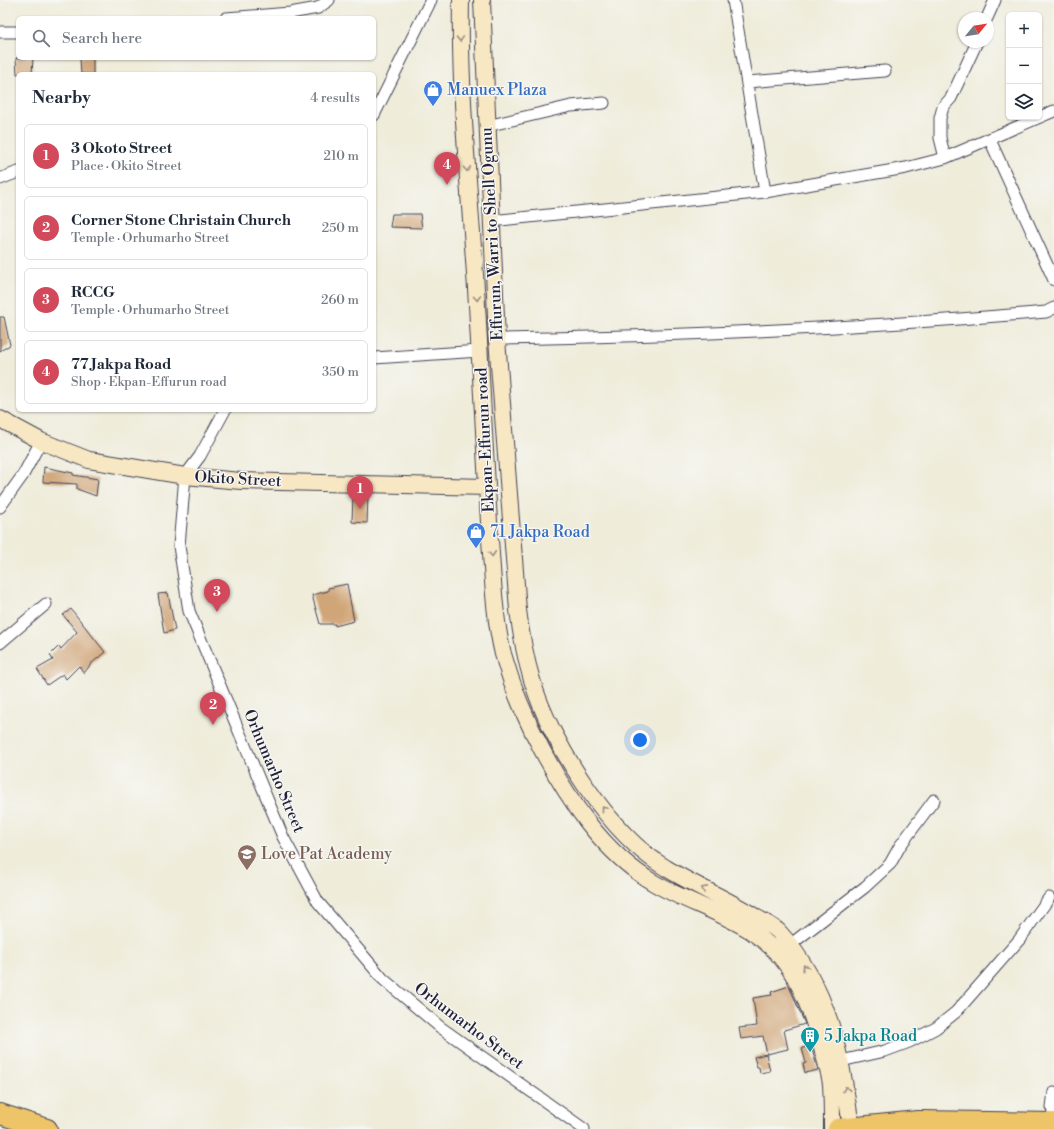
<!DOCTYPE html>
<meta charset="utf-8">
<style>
body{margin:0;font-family:"Libre Bodoni",serif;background:#f2f2f3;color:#1f2937}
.controls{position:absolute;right:12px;top:12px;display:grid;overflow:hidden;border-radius:6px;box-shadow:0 1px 3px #0004}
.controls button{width:36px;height:36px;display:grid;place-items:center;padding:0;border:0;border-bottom:1px solid #e0e1e3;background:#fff;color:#1f2937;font:20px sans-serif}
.compass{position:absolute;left:958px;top:12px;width:36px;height:36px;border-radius:50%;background:#fff;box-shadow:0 1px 3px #0004;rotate:60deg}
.you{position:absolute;left:640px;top:740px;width:14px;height:14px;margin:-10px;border:3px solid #fff;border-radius:50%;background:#1a73e8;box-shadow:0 0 0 6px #1a73e833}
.badge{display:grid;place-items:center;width:26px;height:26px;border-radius:50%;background:#d1495b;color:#fff;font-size:13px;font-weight:700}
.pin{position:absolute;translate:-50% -33px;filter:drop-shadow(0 1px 2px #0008)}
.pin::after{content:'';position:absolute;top:21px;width:14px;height:12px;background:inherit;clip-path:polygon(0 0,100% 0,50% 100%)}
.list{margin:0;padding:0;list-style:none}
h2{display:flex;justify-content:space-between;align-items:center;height:52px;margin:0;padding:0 16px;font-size:17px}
h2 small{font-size:13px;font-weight:400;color:#747a83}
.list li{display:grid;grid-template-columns:26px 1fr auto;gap:12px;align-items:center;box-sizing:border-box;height:64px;margin:0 8px 8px;padding:0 8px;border:1px solid #e0e1e3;border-radius:6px}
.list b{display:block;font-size:15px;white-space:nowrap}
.list p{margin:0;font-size:13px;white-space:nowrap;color:#747a83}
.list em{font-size:13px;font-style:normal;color:#747a83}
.icon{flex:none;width:22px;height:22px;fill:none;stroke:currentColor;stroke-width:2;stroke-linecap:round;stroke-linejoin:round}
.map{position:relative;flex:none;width:1054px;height:1129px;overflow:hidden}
.search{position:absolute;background:#fff;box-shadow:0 1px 3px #0004;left:16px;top:16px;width:360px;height:44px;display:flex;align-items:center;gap:10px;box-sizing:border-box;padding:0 14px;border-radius:6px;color:#747a83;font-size:15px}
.panel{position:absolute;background:#fff;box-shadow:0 1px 3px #0004;left:16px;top:72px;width:360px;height:340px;border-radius:6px}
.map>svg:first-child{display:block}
.building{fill:#d0a578}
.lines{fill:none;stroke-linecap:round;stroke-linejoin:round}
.street-casing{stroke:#414053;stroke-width:13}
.secondary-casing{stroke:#414053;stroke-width:18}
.highway-casing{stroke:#414053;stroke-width:22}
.street{stroke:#fff;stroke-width:11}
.secondary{stroke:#f8e7c3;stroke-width:16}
.highway{stroke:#eec469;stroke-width:20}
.oneway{stroke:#988e86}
.labels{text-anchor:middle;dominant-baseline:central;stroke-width:3;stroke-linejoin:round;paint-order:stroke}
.shop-label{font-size:16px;fill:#366cbe;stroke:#f6f6f2;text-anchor:start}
.street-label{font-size:16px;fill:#22223b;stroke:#f6f6f2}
.education-label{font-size:16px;fill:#785e54;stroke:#f6f6f2;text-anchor:start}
.culture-label{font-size:16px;fill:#0d838f;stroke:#f6f6f2;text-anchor:start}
</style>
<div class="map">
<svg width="1054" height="1129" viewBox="0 0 1054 1129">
<rect width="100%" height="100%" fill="#f6f6f2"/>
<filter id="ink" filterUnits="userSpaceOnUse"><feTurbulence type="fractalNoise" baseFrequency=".025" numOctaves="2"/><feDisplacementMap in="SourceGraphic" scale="8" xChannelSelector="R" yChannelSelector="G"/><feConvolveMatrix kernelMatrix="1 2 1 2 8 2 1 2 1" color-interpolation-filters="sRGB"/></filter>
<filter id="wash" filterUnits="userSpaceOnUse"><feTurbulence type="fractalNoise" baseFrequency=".012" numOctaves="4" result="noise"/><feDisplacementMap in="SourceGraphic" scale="16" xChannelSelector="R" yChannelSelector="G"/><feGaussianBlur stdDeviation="0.9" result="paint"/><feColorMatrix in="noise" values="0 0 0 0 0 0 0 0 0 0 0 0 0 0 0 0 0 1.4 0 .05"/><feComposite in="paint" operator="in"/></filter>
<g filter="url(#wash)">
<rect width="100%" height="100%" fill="#efecda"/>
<g id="blocks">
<path class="building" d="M16,58H33L32,74H17Z
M80,58H93V74H81Z
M392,214H420L422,228L390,227Z
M0,317H4L10,345L0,351Z
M44,467L73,473V475L98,479L96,496L77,489V484L43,482Z
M353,495L368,496L367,523L352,522Z
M347,584L354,621L335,626V624H320L312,595L328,591V588Z
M168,593L175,630L164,633L158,594Z
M71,609L105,652L92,663L84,673L79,666L66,679L63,674L47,685L37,669L53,660L50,655L59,646L61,649L77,632L63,615Z
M789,986L805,1024L784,1030L788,1049L767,1054L763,1036L741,1039L739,1028L757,1026L753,998L772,995L771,992Z
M811,1046L818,1070L805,1073L803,1064L806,1063L802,1048Z
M766,1054L770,1071L760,1073L759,1067H757L754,1057Z"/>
</g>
</g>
<g filter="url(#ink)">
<use href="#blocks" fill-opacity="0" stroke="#414053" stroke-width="1"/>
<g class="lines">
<defs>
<path id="street" d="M733,0L765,192
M226,18L290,13L318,8L329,0
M987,18L995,0
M0,32H18
M747,82L885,71
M374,115L431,0
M487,126L571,106L604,103
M990,140L1054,280
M945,158L940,138V118L943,107L951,98L977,42
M0,179L18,172
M491,221L765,192L906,168L945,158L1054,111
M497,339C680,336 863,328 1046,312L1054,308
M374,358L480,351
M225,410L200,456L185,476L179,546L189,611L283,837L318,902L383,979L440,1027L584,1129
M0,507L23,475L41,441
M0,643L46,604
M790,945L865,887L890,864L900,846L934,800
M841,1061L885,1051L909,1042L936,1028L956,1012L1019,940L1049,898
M1054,1092L1052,1107L1054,1118"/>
<path id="secondary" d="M461,0C459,102 471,203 477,305C482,383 485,462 490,540C493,578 494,617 503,654C512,686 525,718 541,748C568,799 603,853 654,883C685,901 721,912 751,931C793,959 806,995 820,1041C824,1056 829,1070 831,1084C832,1099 832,1114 832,1129
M482,0L497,339L518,610C521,634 525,657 532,680C550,742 610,835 666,868C695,886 728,899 757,918C764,922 773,926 779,932C829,987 842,1056 851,1128
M0,419L41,441L89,460L185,476L241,481L487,487"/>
<path id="highway" d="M0,1114L47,1129
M838,1129L918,1121L1054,1123"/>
</defs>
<use href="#street" class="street-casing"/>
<use href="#secondary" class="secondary-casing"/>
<use href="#highway" class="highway-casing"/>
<use href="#street" class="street"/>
<use href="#secondary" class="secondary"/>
<use href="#highway" class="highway"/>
</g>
<defs><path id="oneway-chevron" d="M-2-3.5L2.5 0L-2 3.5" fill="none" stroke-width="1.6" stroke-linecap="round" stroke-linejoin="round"/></defs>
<g class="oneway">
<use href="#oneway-chevron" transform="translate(460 39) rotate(88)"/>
<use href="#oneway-chevron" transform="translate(467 169) rotate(86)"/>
<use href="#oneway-chevron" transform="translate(477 298) rotate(86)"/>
<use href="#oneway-chevron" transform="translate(492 554) rotate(86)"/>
<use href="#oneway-chevron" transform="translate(604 809) rotate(-128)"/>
<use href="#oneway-chevron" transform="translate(704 889) rotate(-152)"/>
<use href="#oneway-chevron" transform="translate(805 967) rotate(-124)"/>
<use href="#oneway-chevron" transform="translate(846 1089) rotate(-100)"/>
</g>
</g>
<defs>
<symbol id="shop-pin" viewBox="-11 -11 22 30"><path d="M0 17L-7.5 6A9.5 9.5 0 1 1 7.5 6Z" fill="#3f7fe0" stroke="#f6f6f2"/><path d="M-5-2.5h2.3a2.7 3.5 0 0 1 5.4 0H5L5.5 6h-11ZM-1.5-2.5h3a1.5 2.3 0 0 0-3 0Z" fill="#fff"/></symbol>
<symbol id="school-pin" viewBox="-11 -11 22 30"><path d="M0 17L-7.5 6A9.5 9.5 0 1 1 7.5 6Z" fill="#8d6e63" stroke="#f6f6f2"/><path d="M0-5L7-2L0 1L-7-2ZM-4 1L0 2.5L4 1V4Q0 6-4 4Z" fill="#fff"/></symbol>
<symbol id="building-pin" viewBox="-11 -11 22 30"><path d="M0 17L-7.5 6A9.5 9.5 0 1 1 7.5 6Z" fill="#0f9aa8" stroke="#f6f6f2"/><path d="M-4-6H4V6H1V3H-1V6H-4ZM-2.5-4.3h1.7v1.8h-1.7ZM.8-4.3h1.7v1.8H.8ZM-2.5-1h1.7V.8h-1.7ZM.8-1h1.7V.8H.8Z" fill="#fff"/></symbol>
</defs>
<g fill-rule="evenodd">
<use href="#shop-pin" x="422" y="79" width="22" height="30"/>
<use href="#shop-pin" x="465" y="521" width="22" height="30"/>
<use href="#school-pin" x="236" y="843" width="22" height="30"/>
<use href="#building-pin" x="799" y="1025" width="22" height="30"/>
</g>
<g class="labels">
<g class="shop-label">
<text x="447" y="90">Manuex Plaza</text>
<text x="490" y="532">71 Jakpa Road</text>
</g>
<g class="street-label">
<text transform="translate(492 234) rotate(-93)">Effurun, Warri to Shell Ogunu</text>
<text transform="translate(485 440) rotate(-93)">Ekpan-Effurun road</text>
<text transform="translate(238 479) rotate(3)">Okito Street</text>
<text transform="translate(274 771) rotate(67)">Orhumarho Street</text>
<text transform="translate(469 1026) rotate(37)">Orhumarho Street</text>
</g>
<g class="education-label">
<text x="261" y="854">Love Pat Academy</text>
</g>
<g class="culture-label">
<text x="824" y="1036">5 Jakpa Road</text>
</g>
</g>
</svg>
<div class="controls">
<button>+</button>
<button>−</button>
<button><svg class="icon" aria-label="layers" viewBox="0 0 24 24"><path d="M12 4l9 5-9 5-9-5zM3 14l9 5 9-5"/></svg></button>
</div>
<svg class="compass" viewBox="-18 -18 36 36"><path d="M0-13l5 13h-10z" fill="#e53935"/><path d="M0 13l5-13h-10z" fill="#747a83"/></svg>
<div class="you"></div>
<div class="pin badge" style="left:360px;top:509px">1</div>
<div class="pin badge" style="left:213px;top:725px">2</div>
<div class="pin badge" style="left:217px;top:612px">3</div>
<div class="pin badge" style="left:447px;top:185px">4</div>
<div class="search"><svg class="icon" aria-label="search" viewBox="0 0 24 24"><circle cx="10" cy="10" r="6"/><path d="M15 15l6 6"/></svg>Search here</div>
<section class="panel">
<h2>Nearby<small>4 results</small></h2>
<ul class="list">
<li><span class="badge">1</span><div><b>3 Okoto Street</b><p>Place · Okito Street</p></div><em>210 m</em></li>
<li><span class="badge">2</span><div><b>Corner Stone Christain Church</b><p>Temple · Orhumarho Street</p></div><em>250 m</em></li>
<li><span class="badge">3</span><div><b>RCCG</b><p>Temple · Orhumarho Street</p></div><em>260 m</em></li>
<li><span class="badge">4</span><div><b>77 Jakpa Road</b><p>Shop · Ekpan-Effurun road</p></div><em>350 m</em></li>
</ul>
</section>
</div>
